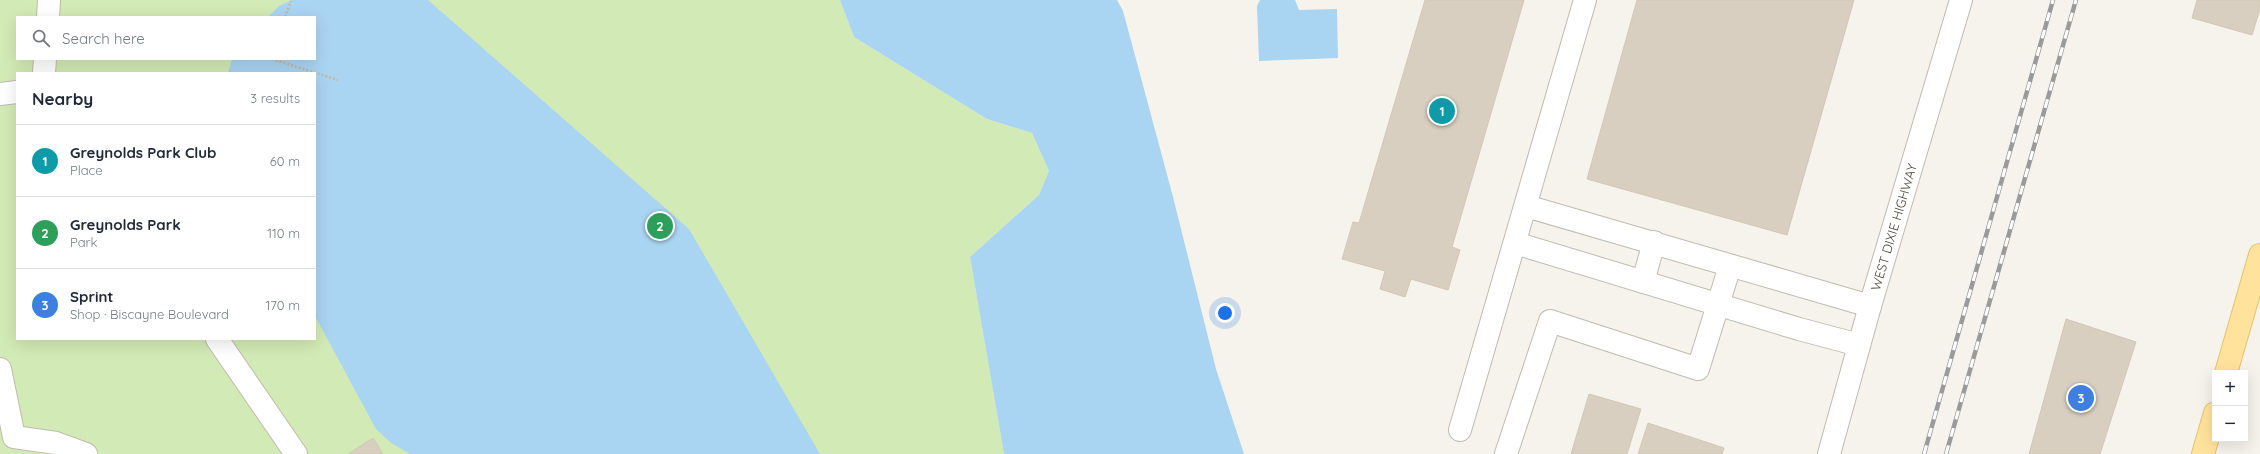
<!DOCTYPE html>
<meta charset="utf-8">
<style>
body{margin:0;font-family:Quicksand,sans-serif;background:#f6f6f7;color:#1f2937}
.controls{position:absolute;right:12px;bottom:12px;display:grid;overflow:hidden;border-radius:0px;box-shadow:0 4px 16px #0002}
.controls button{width:36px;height:36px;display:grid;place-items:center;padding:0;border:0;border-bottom:1px solid #e0e1e3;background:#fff;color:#1f2937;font:20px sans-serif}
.you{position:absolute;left:1225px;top:313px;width:14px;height:14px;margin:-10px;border:3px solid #fff;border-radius:50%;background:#1a73e8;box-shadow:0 0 0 6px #1a73e833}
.badge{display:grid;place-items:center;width:26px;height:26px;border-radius:50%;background:#111827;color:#fff;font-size:13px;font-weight:700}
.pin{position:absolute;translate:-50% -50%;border:2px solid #fff;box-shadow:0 1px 4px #0006}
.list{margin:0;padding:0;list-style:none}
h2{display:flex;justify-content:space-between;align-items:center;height:52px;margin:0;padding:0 16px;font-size:17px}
h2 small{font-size:13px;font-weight:400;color:#747a83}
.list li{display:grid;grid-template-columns:26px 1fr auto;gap:12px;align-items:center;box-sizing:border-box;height:72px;padding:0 16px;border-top:1px solid #e0e1e3}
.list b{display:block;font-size:15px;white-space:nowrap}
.list p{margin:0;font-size:13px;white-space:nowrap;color:#747a83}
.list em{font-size:13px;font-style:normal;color:#747a83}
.icon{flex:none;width:22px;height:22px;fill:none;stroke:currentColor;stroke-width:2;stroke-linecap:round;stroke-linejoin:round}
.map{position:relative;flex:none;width:2260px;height:454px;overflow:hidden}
.search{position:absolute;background:#fff;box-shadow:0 4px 16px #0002;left:16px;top:16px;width:300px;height:44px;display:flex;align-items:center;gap:10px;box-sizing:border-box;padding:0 14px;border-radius:0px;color:#747a83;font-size:15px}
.panel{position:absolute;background:#fff;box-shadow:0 4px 16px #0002;left:16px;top:72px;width:300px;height:268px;border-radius:0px}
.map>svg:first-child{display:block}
.green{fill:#d2eab5;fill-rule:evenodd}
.water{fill:#a9d4f2}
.building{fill:#d8cfc1;stroke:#d3c7b4}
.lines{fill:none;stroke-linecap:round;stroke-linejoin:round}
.minor-casing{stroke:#c2bbae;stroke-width:24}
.major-casing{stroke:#e6c16a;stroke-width:24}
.path{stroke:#c4b79f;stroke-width:2.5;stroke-dasharray:2 2;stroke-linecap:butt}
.minor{stroke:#fff;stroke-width:22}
.major{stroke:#ffe39c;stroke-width:22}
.rail-casing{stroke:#9a9a9a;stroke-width:4.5}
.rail{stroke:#fff;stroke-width:3;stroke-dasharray:9;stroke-linecap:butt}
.labels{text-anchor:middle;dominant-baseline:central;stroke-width:3;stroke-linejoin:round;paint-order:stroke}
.street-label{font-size:13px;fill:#4b4439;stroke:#fff}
</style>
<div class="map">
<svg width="2260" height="454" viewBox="0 0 2260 454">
<rect width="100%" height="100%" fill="#f6f3ec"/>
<path class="green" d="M0,0H840L854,37L987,119L1032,133L1049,171L1039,195L970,257L1004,454H0ZM17,17H315V59H17ZM17,73H315V339H17Z"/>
<path class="water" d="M292,0H428L689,229L820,454H410L390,442L376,429L315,316V73H228L232,59H315V17H268L279,6Z
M840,0H1117L1123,11L1172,193L1216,369L1244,454H1004L970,257L1039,195L1049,171L1032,133L987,119L854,37Z
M1260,0H1295L1299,10L1337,9L1338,58L1259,61L1257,6Z"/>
<path class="building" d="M1425,0H1524L1452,247L1460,250L1448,290L1411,279L1405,297L1380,289L1385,271L1342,259L1353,222L1359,223Z
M1637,0H1854L1787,235L1587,179Z
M2197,0H2260V9L2252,35L2192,18Z
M2066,319L2136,342L2100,454H2029Z
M1589,394L1641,409L1627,454H1571Z
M1648,423L1724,448L1722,454H1638Z
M373,438L383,454H348Z"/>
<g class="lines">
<defs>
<g id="minor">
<path d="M48,17L49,0"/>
<path d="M44,73L45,59"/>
<path d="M0,94L17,92"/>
<path d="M1526,206L1870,306"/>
<path d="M1515,243L1799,329L1859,345"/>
<path d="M1643,282L1654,242"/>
<path d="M217,339L296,454"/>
<path d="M0,369L14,437L56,443L86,454"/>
<path d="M1460,430L1585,0"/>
<path d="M1506,454L1550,321L1698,369L1730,266"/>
<path id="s1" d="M1829,454L1870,306L1961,0"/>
</g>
<path id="major" d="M2226,373L2260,255
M2203,454L2215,413"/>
</defs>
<use href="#minor" class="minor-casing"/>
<use href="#major" class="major-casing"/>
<path class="path" d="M285,17L291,1
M272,59L338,80"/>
<use href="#minor" class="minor"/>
<use href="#major" class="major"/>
<defs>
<path id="rail" d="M1924,454L2053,0
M1946,454L2076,0"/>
</defs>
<use href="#rail" class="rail-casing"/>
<use href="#rail" class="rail"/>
</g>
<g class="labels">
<g class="street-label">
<text stroke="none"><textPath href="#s1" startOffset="236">WEST DIXIE HIGHWAY</textPath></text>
</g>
</g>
</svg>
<div class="controls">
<button>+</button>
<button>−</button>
</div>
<div class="you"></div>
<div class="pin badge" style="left:1442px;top:111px;background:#0f9aa8">1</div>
<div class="pin badge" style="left:660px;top:226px;background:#2e9e5b">2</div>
<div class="pin badge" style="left:2081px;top:398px;background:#3f7fe0">3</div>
<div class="search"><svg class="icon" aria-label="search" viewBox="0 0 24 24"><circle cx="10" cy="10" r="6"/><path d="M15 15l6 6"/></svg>Search here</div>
<section class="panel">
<h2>Nearby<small>3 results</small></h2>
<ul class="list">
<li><span class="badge" style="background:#0f9aa8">1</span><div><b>Greynolds Park Club</b><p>Place</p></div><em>60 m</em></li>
<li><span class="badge" style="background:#2e9e5b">2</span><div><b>Greynolds Park</b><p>Park</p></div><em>110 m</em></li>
<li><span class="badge" style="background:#3f7fe0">3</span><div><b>Sprint</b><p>Shop · Biscayne Boulevard</p></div><em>170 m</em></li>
</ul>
</section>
</div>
